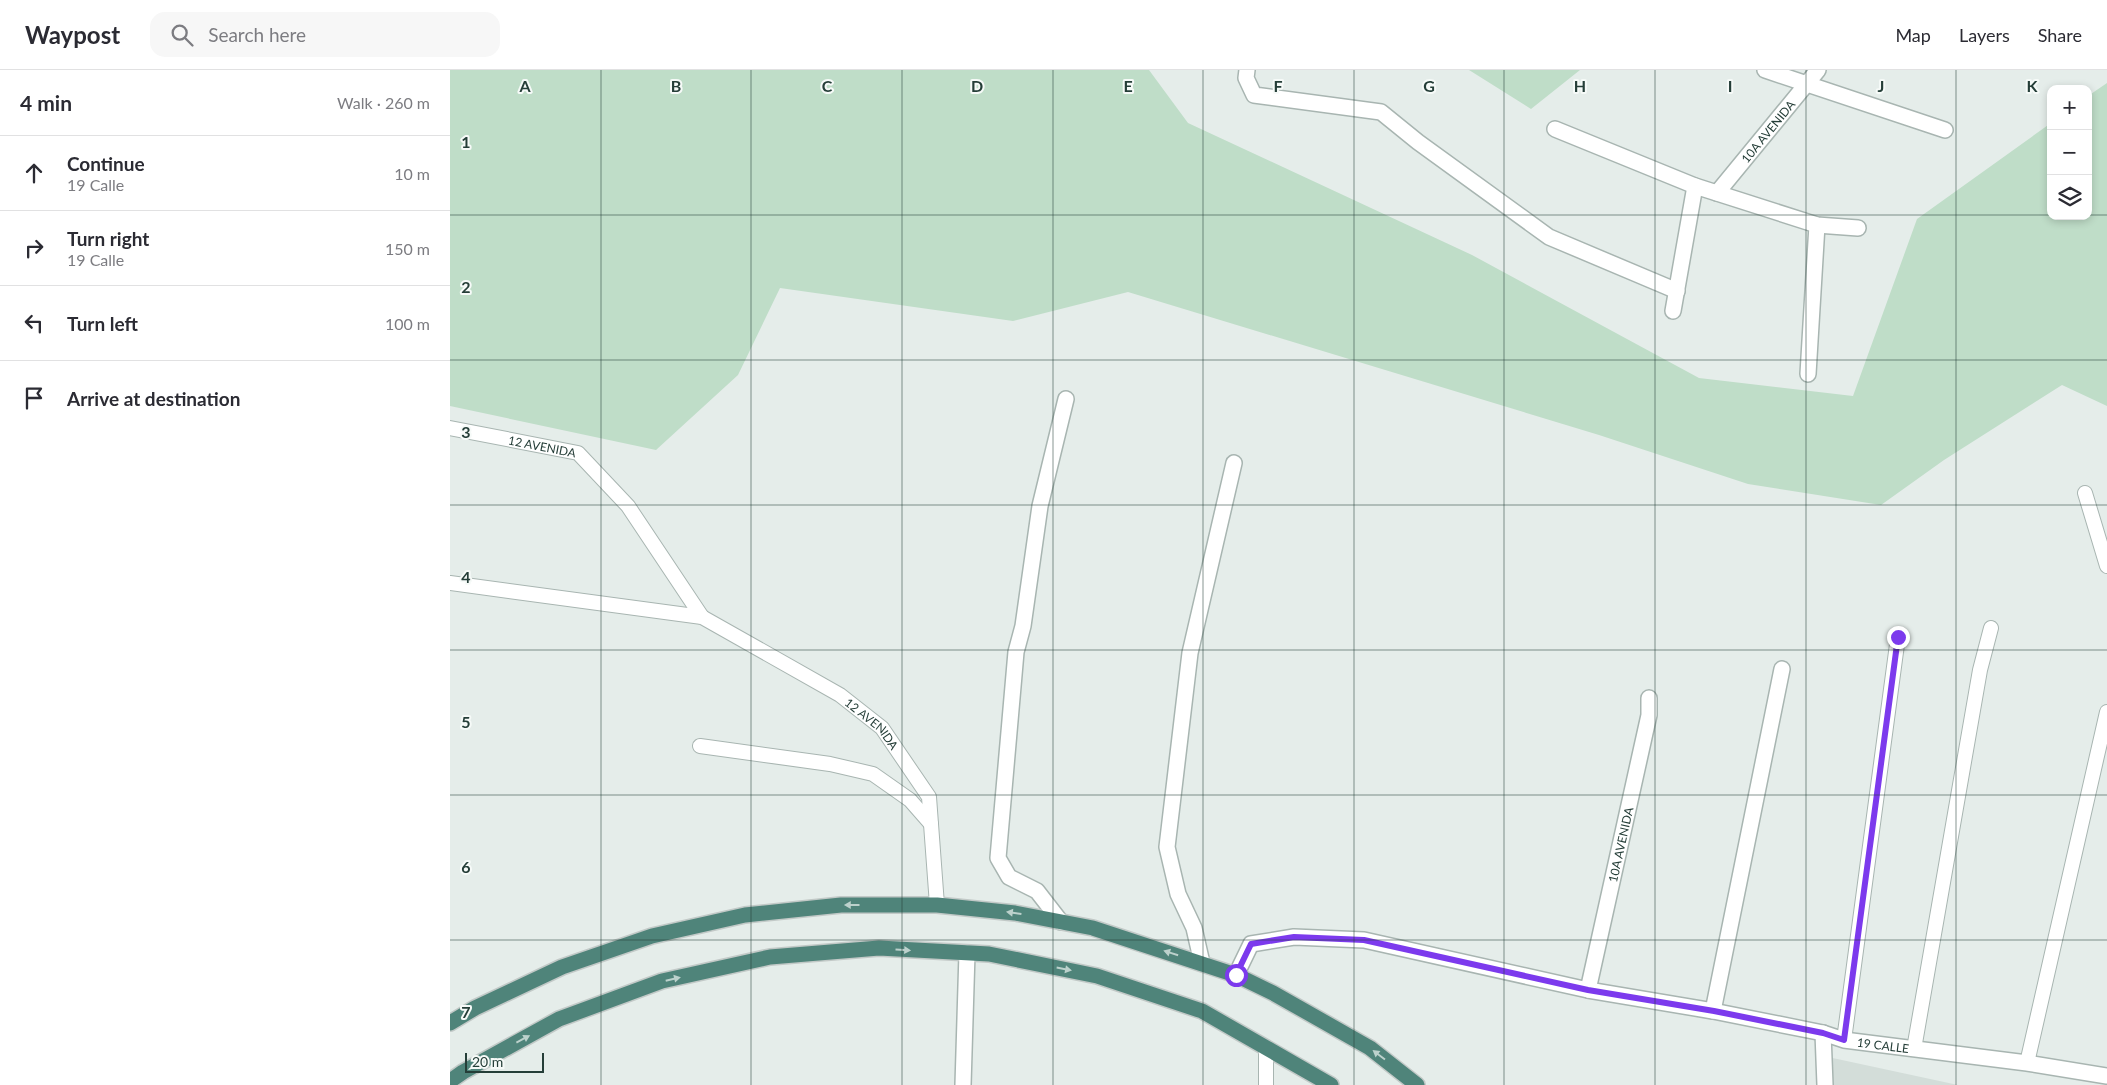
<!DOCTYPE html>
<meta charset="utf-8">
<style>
body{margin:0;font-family:Lato,sans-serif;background:#f7f7f7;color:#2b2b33}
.controls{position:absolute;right:15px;top:15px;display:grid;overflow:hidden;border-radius:10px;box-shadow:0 2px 8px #0003}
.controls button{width:45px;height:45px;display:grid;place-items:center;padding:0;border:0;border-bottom:1px solid #e1e1e2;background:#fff;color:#2b2b33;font:25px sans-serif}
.scale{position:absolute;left:15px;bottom:12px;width:79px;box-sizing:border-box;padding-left:5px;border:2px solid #253e38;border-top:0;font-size:14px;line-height:18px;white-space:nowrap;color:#253e38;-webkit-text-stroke:4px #f6faf8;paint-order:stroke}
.stop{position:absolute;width:15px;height:15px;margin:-11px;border:4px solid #7c3aed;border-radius:50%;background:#fff}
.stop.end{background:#7c3aed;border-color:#fff;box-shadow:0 1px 5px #0008}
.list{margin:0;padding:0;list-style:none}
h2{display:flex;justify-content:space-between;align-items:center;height:65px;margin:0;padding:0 20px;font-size:21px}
h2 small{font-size:16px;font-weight:400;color:#7c7c81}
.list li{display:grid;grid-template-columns:32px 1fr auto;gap:15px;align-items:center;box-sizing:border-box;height:75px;padding:0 20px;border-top:1px solid #e1e1e2}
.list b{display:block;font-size:19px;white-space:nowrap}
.list p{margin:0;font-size:16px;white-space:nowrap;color:#7c7c81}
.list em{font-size:16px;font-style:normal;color:#7c7c81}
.icon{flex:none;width:28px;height:28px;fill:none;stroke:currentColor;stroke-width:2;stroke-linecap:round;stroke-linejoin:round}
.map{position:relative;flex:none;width:1657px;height:1015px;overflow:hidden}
header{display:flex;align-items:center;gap:30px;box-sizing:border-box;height:70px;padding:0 25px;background:#fff;border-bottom:1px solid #e1e1e2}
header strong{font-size:24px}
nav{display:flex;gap:28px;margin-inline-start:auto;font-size:18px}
.search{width:350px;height:45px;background:#f7f7f7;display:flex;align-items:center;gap:12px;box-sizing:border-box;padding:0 18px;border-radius:15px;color:#7c7c81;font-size:19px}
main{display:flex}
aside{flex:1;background:#fff}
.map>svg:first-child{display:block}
.built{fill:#d3ddd9}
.green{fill:#bfddc8}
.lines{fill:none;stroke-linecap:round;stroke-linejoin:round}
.service-casing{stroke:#a8b5b1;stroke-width:16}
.minor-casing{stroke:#a8b5b1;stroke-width:18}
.trunk-casing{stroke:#c2c9c7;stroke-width:18}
.service{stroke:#fff;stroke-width:14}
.minor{stroke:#fff;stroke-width:15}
.trunk{stroke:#4f847a;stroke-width:15}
.oneway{fill:#bcd1cc}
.route{stroke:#7c3aed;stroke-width:6}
.grid{fill:none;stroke:#253e38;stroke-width:1;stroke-opacity:0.55}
.labels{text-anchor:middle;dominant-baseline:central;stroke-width:4;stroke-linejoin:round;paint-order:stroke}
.street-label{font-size:12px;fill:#253e38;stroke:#f6faf8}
.grid-label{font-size:16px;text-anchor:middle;font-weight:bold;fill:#253e38;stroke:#f6faf8;stroke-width:4;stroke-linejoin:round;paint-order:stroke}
</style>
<header>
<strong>Waypost</strong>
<div class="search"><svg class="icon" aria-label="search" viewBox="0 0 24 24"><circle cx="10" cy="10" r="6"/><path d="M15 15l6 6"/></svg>Search here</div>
<nav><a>Map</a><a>Layers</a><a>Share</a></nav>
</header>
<main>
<aside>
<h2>4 min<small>Walk · 260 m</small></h2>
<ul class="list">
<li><svg class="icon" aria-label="ahead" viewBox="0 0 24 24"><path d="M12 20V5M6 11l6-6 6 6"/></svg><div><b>Continue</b><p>19 Calle</p></div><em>10 m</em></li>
<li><svg class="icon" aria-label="right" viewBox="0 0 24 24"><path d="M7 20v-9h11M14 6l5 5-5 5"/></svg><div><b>Turn right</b><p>19 Calle</p></div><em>150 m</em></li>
<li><svg class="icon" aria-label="left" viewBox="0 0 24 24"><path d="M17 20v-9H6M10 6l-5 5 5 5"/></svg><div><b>Turn left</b></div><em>100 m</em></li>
<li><svg class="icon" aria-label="arrive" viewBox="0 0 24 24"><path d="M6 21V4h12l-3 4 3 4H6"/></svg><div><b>Arrive at destination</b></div></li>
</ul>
</aside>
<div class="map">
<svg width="1657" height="1015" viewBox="0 0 1657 1015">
<rect width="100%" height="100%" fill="#e5edea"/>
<path class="built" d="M1378,987L1508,1015H1380Z"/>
<path class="green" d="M0,0H699L738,53L1022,185L1249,308L1403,326L1467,149L1601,53V146H1638V26L1657,13V336L1612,315L1494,390L1431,435L1298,414L1149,365L678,222L563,251L330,218L288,305L206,380L0,336Z
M1019,0H1130L1081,39Z"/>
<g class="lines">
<defs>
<g id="service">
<path id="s1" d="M0,358L128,383L178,436L252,547"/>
<path d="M1635,423L1657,496"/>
<path id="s2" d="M0,513L252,547L390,625L432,658L479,727L487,835"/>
<path d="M250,676L380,694L423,704L460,730L481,754"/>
<path d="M1394,970L1448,567"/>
<path d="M1464,979L1530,600L1541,558"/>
<path d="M1577,993L1657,642"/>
<path d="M816,1015V979"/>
</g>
<g id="minor">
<path d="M797,0L796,8L804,25L931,42L968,72L1099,167L1227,221"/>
<path d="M1315,0L1495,60"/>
<path d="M1105,59L1245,116L1367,155L1408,158"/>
<path id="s3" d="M1267,123L1368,0"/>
<path d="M1223,241L1245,116"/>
<path d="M1358,304L1367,155"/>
<path d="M611,852L587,821L559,807L548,788L566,582L573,556L590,436L616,329"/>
<path d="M752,893L744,858L728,824L717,777L740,583L784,393"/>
<path id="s4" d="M786,905L801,874L844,867L914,870L1138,920L1263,941L1373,963L1394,970L1577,993L1657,1006"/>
<path id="s5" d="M1138,920L1199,645V628"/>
<path d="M1263,941L1332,599"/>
<path d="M1373,963L1375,1015"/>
<path d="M513,1015L517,883"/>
</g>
<path id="trunk" d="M0,953L25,938L112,897L202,866L295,845L391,835H487L565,843L643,858L786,905L823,923L920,978L967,1015
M0,1011L13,1002L109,949L212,911L320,887L429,878L539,884L647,906L752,941L881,1015"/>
</defs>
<use href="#service" class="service-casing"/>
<use href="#minor" class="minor-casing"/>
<use href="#trunk" class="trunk-casing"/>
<use href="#service" class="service"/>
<use href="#minor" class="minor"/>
<use href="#trunk" class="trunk"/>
</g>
<defs><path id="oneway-solid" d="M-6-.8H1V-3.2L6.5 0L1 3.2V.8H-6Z" transform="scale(1.25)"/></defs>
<g class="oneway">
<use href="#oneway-solid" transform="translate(402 835) rotate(180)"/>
<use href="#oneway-solid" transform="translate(564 843) rotate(-172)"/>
<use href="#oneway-solid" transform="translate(453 880) rotate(3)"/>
<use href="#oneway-solid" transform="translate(721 883) rotate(-162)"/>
<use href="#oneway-solid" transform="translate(614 899) rotate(11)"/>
<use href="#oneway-solid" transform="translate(223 909) rotate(-13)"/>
<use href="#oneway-solid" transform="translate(73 969) rotate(-28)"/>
<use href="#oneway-solid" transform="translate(929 985) rotate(-143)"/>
</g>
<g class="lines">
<path class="route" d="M786,905L801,874L844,867L914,870L1138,920L1264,941L1373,963L1394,970L1448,567"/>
</g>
<path class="grid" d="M151,0V1015M301,0V1015M452,0V1015M603,0V1015M753,0V1015M904,0V1015M1054,0V1015M1205,0V1015M1356,0V1015M1506,0V1015M0,145H1601M1638,145H1657M0,290H1657M0,435H1657M0,580H1657M0,725H1657M0,870H1657"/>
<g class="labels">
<g class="street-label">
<text stroke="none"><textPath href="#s3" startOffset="80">10A AVENIDA</textPath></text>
<text stroke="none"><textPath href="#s1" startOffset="94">12 AVENIDA</textPath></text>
<text stroke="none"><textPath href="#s2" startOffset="456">12 AVENIDA</textPath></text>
<text stroke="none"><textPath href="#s5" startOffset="149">10A AVENIDA</textPath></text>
<text stroke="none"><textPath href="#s4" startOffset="678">19 CALLE</textPath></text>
</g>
</g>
<g class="grid-label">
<text x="75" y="22">A</text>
<text x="226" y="22">B</text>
<text x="377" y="22">C</text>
<text x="527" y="22">D</text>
<text x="678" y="22">E</text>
<text x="828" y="22">F</text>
<text x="979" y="22">G</text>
<text x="1130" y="22">H</text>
<text x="1280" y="22">I</text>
<text x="1431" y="22">J</text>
<text x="1582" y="22">K</text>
<text x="16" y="78">1</text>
<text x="16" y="223">2</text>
<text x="16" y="368">3</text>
<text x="16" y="513">4</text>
<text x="16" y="658">5</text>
<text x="16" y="803">6</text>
<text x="16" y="948">7</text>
</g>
</svg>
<div class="controls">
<button>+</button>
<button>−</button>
<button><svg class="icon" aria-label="layers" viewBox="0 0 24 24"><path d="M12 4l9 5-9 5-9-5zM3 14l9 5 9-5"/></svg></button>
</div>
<div class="scale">20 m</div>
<div class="stop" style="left:786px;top:905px"></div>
<div class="stop end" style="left:1448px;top:567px"></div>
</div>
</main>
